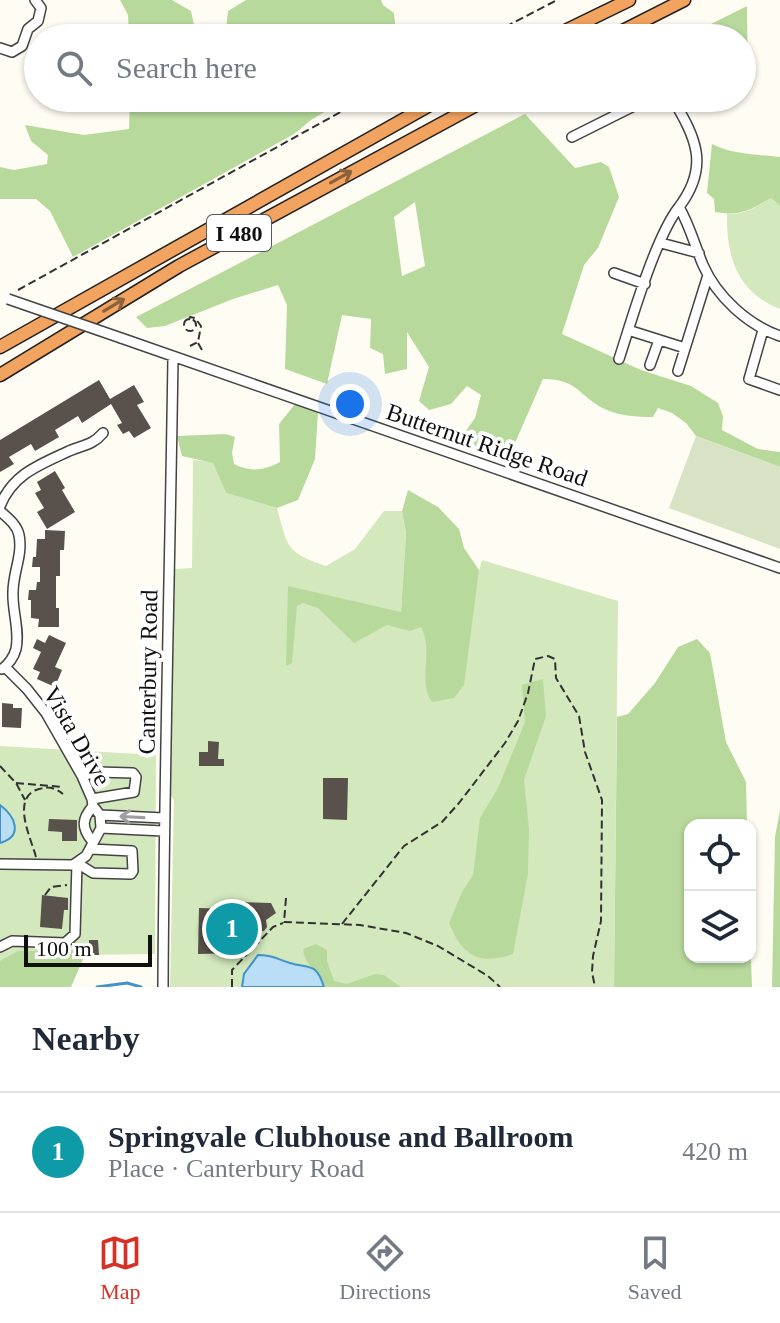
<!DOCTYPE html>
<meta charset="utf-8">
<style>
body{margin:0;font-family:"Times New Roman",serif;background:#f6f6f7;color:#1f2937}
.controls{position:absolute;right:24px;bottom:24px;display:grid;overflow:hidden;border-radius:16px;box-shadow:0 2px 6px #0004}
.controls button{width:72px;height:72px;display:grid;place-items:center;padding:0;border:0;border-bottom:2px solid #e0e1e3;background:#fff;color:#1f2937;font:40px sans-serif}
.scale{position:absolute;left:24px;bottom:20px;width:128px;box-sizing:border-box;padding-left:8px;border:4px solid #101010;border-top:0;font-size:22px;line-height:28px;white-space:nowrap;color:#101010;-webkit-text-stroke:6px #fff;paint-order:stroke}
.you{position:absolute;left:350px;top:404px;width:28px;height:28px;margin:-20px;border:6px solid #fff;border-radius:50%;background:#1a73e8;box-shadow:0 0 0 12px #1a73e833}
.badge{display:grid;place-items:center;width:52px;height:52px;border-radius:50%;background:#d93025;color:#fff;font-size:26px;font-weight:700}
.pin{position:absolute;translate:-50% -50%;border:4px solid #fff;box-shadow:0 2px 8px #0006}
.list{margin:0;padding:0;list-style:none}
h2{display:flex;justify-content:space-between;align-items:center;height:104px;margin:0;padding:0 32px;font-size:34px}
h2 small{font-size:26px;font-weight:400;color:#747a83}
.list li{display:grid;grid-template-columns:52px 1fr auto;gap:24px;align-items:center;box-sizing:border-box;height:120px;padding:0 32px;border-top:2px solid #e0e1e3}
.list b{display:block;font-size:30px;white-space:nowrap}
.list p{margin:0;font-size:26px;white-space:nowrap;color:#747a83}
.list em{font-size:26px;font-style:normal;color:#747a83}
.icon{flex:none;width:44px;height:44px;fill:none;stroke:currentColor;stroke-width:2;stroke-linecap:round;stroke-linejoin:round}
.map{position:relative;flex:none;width:780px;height:987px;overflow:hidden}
.search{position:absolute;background:#fff;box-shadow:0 2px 6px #0004;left:24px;right:24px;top:24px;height:88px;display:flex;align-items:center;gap:20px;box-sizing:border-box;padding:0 28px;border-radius:44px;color:#747a83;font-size:30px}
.sheet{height:224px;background:#fff}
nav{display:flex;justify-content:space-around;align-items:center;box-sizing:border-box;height:112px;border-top:2px solid #e0e1e3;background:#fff;font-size:22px;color:#747a83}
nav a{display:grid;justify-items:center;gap:4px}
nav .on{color:#d93025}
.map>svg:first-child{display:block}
.green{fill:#d3e9bd}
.forest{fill:#b7da9c;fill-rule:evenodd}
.cemetery{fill:#d8e2c4}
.water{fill:#b9def5;stroke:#4193cb;stroke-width:2}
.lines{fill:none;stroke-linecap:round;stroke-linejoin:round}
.stream{stroke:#4193cb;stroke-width:3}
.building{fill:#59514c}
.minor-casing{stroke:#434343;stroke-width:12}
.highway-casing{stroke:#212121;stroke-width:15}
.path{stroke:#323232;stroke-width:2;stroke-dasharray:8 4;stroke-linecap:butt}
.minor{stroke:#fff;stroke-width:9}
.highway{stroke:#f1a35f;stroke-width:12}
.minor-bridge-casing{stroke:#434343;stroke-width:12;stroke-linecap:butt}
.minor-bridge{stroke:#fff;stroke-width:9}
.oneway{stroke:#8c613b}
.oneway2{stroke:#9f9f9f}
.labels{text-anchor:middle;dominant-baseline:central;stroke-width:8;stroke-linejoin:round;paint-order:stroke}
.shield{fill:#fff;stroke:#585858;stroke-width:2}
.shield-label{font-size:22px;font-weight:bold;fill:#101010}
.street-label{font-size:24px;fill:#101010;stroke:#fff}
</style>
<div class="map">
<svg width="780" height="987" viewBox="0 0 780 987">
<rect width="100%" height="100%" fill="#fffdf3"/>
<path class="green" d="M771,198L780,206V309C737,292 726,257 727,213C744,216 757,206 771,198Z
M193,460L213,462L226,493L277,508C288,548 286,552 326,566L355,549L384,511H402L406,533L401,612L463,627L482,560L618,601L614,987H170L174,800L170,794L175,569L192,568Z
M0,746L156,755L155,954L25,956L0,987Z"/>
<path class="forest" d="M120,0H172L191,11L197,38H129L128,15Z
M246,0H381L383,5L394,13L396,32L392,38H225L228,11Z
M747,6L748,91L742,93V38H683Z
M130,98H348L311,120L294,134L73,257L50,211L36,199H0V167L14,170L47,164L48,155L31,141L25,125L84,135L129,129Z
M525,114L575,168L601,162L609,167L619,197L598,248L584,265L562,334L641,370L691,386L718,403L723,416L722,430L758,449L780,452V467L696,436L686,423L672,413L658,408L653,417C637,417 621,416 607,410C579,398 580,379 543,379L508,459L456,445L475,418L481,395L467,386L451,404L429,410L419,401L429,367L407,332V369L385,374L383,354L370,348L371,319L342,315L327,384L285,369L287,305L278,285L233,299L165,326L147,328L136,317ZM415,202L425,266L402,276L394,217Z
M712,144C734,155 756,154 780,157V206L771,198C748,211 741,216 715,212L714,199L707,193Z
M295,404L318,412L315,459L298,500L277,508L226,493L213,463L182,456L177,436L226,434L235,437L232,453L234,464C250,472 263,471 280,462L279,424Z
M408,490L438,507L459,529L464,548L479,570L464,685L454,698L432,702C417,682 434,651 421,627L410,631L387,625L354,643L318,608L303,603L297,606L292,663L286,666L288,586L401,612L406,533L402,511Z
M697,639L710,653L726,742L746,782L747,825H690V957H750V930L752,987H614L617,717L628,714L655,683L678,647Z
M543,679L546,716L524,780L529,829L528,874L513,954C478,966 462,955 449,923L462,892L473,875L480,818L498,788L525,722L522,685Z
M780,810V987H772L775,837Z
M316,944L327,950V961L334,981L347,984L375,974L384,975L401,987H324C318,969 305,967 303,949Z
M87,950L71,987H0V961L18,951Z"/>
<path class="cemetery" d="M696,436L780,467V549L669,508Z"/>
<path class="water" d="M0,805C15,816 24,836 0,843Z
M258,955C274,955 276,959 290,963C310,969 316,962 324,987H242L244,974Z"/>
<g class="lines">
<path class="stream" d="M97,987L127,983L141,987"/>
</g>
<path class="building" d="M99,380L110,399L134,385L144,402L137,405L151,428L134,438L129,431L123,434L117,425L122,423L111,404L82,423L78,416L55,430L59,437L35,451L31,444L9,457L14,464L0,472V440Z
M55,471L65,488L62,490L75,512L47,529L37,512L44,508L35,493L41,490L37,482Z
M45,530L65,531L64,550H60V576H56V608H59V627H38L39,619L31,618V600H28L29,590H36L37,582H40V567H32L33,557H36L37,539H45Z
M49,635L66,643L55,667L62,670L55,687L37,679L40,672L33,669L41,652L33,648L37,639L45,643Z
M2,703L13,704V708H22L21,728L2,727Z
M208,741L219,742L218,759H224V766H199V752H208Z
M323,778H348L347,820L323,819Z
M49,819L77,820V841H62V832L48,831Z
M42,895L68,898V910H64L62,929L40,927Z
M233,902L271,903L276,913L266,920L267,927L264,931H255L242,953L198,954L199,908L232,909Z
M89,940H98L99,955H89Z"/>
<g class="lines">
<defs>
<path id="minor" d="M0,48L12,52L22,46L28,29L38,21L41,8L35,0
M672,98C696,138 710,166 679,207
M572,137L650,98
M661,243L699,253
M614,273L645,284
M628,330L685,348
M763,330L749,379L780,390
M121,338L780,568
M619,359C632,319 655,238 679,207C690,226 695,246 703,265C717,297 748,325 780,336
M650,365L659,340
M678,371L708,275
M0,506C13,474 39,465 69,451C83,445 93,445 103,433
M0,511C8,518 17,525 19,535C23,555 13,572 13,592C12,611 20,630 16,649C14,657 8,665 2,669
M6,668L27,689L46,713L82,776L92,799L93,806L100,815L101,828
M82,776L97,772L133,773L136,777L134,792L92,799
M100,815L164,818
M101,828L163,831
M92,841C81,827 82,819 93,806
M77,863L93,873L131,874L133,871L132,851L91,849
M0,864L73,865L86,856L101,828
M0,947L12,941L65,943L75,934L77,863
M163,987C164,777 170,567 173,357"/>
<path id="highway" d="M551,38L629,0
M609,38L684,0
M0,347L442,98
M0,375L179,266L489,98"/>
</defs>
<use href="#minor" class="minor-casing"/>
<use href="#highway" class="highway-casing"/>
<path class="path" d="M484,38L557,0
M18,290L366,98
M184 325a6 6 0 1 1 12 0a6 6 0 1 1-12 0Z
M189,320L190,317L195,318L201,326L198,342L190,346
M198,343L202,350
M0,766L16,783L25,800
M16,783L62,787
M36,857C31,838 10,797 39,789C49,786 55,788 63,794
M45,895L51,887L67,885
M286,898L284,922L360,925L406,933L438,946L488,976L500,987
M342,924L404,846L442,822L459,803L505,743L518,721L528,693L535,659L548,656L555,659L556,678L579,716L585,752L602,800L601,921L593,956L592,972L595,987
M232,987V970L273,927L283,923"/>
<use href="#minor" class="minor"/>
<use href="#highway" class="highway"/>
<defs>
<path id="minor-bridge" d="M8,299L121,338"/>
</defs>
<use href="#minor-bridge" class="minor-bridge-casing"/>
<use href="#minor-bridge" class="minor-bridge"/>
</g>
<defs><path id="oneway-shaft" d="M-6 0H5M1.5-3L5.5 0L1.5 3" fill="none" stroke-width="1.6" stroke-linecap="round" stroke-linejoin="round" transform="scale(2)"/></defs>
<g class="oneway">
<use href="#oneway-shaft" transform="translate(341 177) rotate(-29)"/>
<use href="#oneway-shaft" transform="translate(114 305) rotate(-31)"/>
</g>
<use class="oneway2" href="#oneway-shaft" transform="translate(132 817) rotate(-177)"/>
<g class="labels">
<rect class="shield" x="207" y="215" width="64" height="36" rx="6"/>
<g class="shield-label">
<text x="239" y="233">I 480</text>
</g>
<g class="street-label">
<text transform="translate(487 445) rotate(19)">Butternut Ridge Road</text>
<text transform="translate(148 672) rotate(-89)">Canterbury Road</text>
<text transform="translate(77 736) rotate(60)">Vista Drive</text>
</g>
</g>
</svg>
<div class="controls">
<button><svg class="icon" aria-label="locate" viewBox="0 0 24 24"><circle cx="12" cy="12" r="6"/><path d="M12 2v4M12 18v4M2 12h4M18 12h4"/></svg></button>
<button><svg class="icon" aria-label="layers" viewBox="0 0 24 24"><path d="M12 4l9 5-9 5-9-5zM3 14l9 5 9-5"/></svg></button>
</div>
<div class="scale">100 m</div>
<div class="you"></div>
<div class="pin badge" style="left:232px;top:929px;background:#0f9aa8">1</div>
<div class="search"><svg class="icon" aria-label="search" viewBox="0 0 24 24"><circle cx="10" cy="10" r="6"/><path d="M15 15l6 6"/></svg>Search here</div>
</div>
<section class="sheet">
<h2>Nearby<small></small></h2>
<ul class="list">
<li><span class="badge" style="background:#0f9aa8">1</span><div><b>Springvale Clubhouse and Ballroom</b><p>Place · Canterbury Road</p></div><em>420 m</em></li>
</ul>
</section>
<nav>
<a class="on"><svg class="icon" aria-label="map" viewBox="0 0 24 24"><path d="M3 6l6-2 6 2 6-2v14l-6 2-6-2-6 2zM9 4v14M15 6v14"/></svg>Map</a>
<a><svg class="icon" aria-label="directions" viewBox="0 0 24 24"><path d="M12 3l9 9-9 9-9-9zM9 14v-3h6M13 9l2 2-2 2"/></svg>Directions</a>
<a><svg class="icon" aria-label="saved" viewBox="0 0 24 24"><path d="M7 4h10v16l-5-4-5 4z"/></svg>Saved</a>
</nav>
